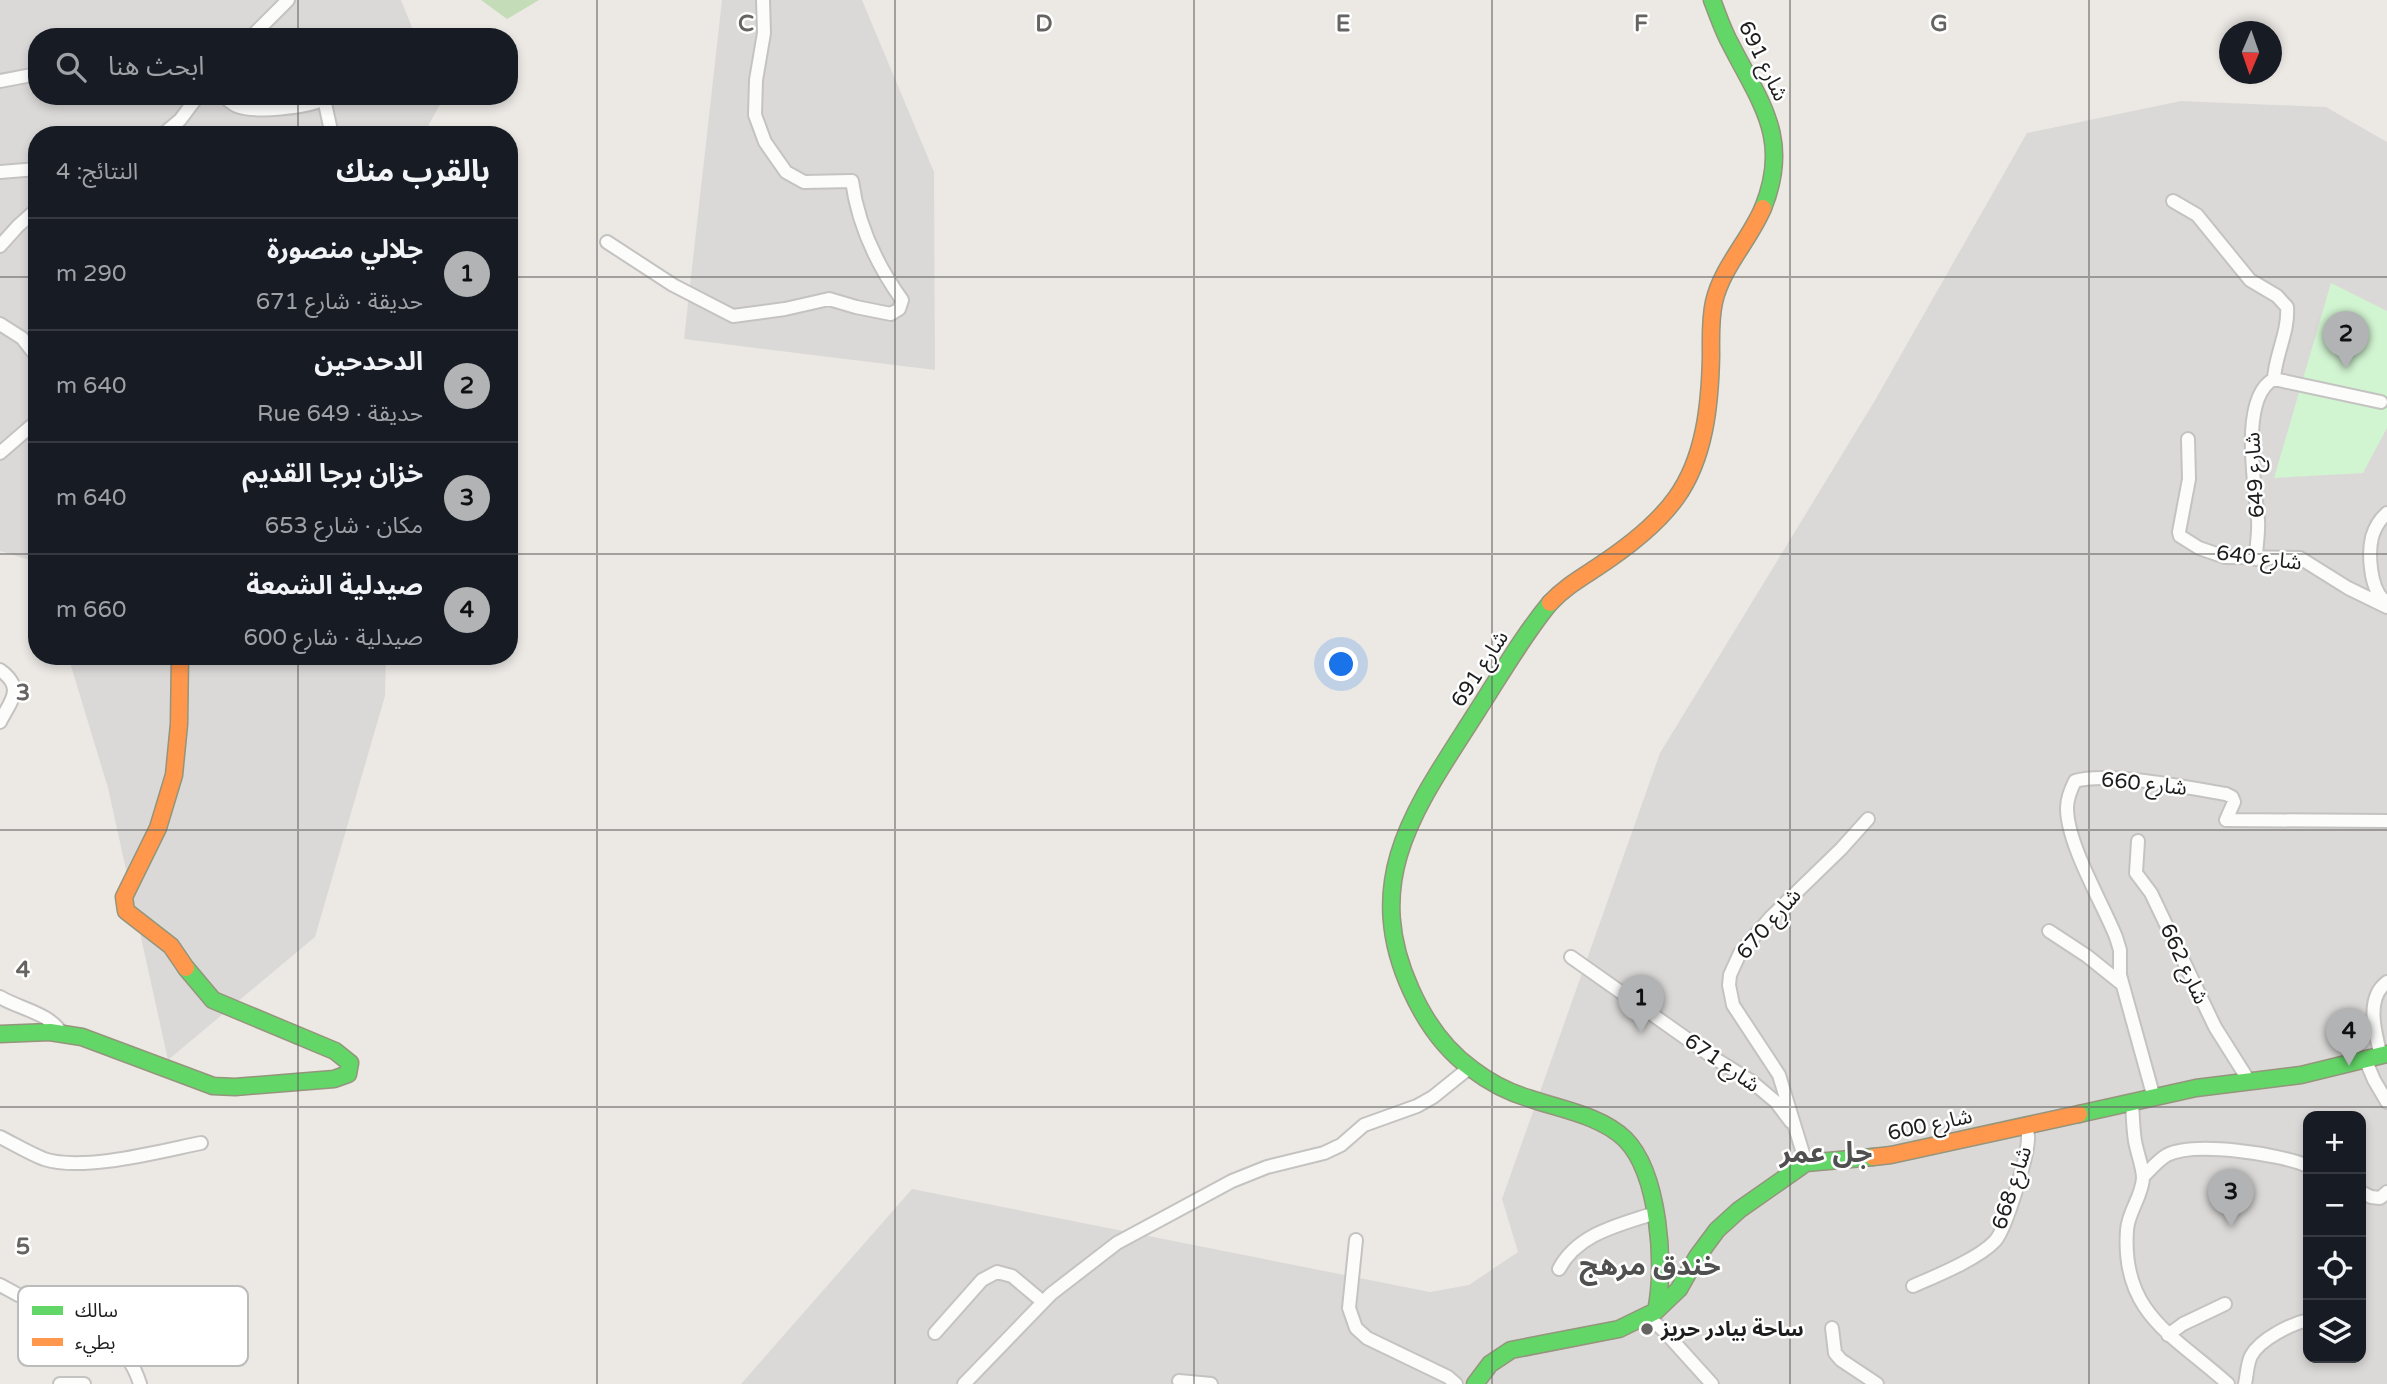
<!DOCTYPE html>
<html lang="ar">
<meta charset="utf-8">
<style>
body{margin:0;font-family:"Varela Round","Noto Sans Arabic",sans-serif;background:#20242c;color:#f1f3f6;direction:rtl}
.controls{position:absolute;right:21px;bottom:21px;display:grid;overflow:hidden;border-radius:14px;box-shadow:0 4px 10px #0003}
.controls button{width:63px;height:63px;display:grid;place-items:center;padding:0;border:0;border-bottom:2px solid #363941;background:#171b24;color:#f1f3f6;font:35px sans-serif}
.compass{position:absolute;left:2219px;top:21px;width:63px;height:63px;border-radius:50%;background:#171b24;box-shadow:0 4px 10px #0003;rotate:182deg}
.you{position:absolute;left:1342px;top:665px;width:24px;height:24px;margin:-18px;border:5px solid #fff;border-radius:50%;background:#1a73e8;box-shadow:0 0 0 10px #1a73e833}
.badge{display:grid;place-items:center;width:46px;height:46px;border-radius:50%;background:#b2b3b4;color:#111;font-size:23px;font-weight:700}
.pin{position:absolute;translate:-50% -58px;filter:drop-shadow(0 2px 4px #0008)}
.pin::after{content:'';position:absolute;top:37px;width:24px;height:21px;background:inherit;clip-path:polygon(0 0,100% 0,50% 100%)}
.list{margin:0;padding:0;list-style:none}
h2{display:flex;justify-content:space-between;align-items:center;height:91px;margin:0;padding:0 28px;font-size:30px}
h2 small{font-size:23px;font-weight:400;color:#9ea1a6}
.list li{display:grid;grid-template-columns:46px 1fr auto;gap:21px;align-items:center;box-sizing:border-box;height:112px;padding:0 28px;border-top:2px solid #363941}
.list b{display:block;font-size:26px;white-space:nowrap}
.list p{margin:0;font-size:23px;white-space:nowrap;color:#9ea1a6}
.list em{font-size:23px;font-style:normal;color:#9ea1a6}
.icon{flex:none;width:38px;height:38px;fill:none;stroke:currentColor;stroke-width:2;stroke-linecap:round;stroke-linejoin:round}
.map{position:relative;flex:none;width:2387px;height:1384px;overflow:hidden;direction:ltr}
.search{position:absolute;background:#171b24;box-shadow:0 4px 10px #0003;left:28px;top:28px;width:490px;height:77px;display:flex;align-items:center;gap:18px;box-sizing:border-box;padding:0 24px;border-radius:28px;color:#9ea1a6;font-size:26px}
.panel{position:absolute;background:#171b24;box-shadow:0 4px 10px #0003;left:28px;top:126px;width:490px;height:539px;border-radius:28px;direction:rtl}
.map>svg:first-child{display:block}
.residential{fill:#dbd9d7;fill-rule:evenodd}
.forest{fill:#c5dcb8}
.park{fill:#d1f4d1}
.lines{fill:none;stroke-linecap:round;stroke-linejoin:round}
.street-casing{stroke:#c4c3c1;stroke-width:16}
.fast-casing{stroke:#94957c;stroke-width:19}
.slow-casing{stroke:#94957c;stroke-width:19}
.street{stroke:#fcfcfb;stroke-width:12}
.fast{stroke:#63d668;stroke-width:16}
.slow{stroke:#ff974d;stroke-width:16}
.grid{fill:none;stroke:#656463;stroke-width:2;stroke-opacity:0.55}
.poi-dot{fill:#656463;stroke:#fff;stroke-width:2.5}
.labels{text-anchor:middle;dominant-baseline:central;stroke-width:5;stroke-linejoin:round;paint-order:stroke}
.street-label{font-size:21px;fill:#1d1d1d;stroke:#fff}
.poi-label{font-size:21px;font-weight:bold;fill:#1d1d1d;stroke:#fff;text-anchor:start}
.district-label{font-size:28px;font-weight:bold;fill:#505050;stroke:#fff}
.key{fill:#fff;stroke:#bbb;stroke-width:2}
.key-label{font-size:19px;fill:#1d1d1d}
.grid-label{font-size:23px;text-anchor:middle;font-weight:bold;fill:#656463;stroke:#fff;stroke-width:5;stroke-linejoin:round;paint-order:stroke}
</style>
<div class="map">
<svg width="2387" height="1384" viewBox="0 0 2387 1384">
<rect width="100%" height="100%" fill="#ece9e5"/>
<path class="residential" d="M0,0H401L416,37H37V96H440L442,101L423,135H37V578L29,560L0,551Z
M722,0H862L934,172L935,370L684,339Z
M2181,101L2326,107L2387,142V1384H741L912,1189L1430,1292L1469,1285L1518,1252L1502,1199L1660,753L1874,402L2027,133ZM2308,1116H2361V1358H2308Z
M68,656H386L385,696L315,937L168,1060L108,788Z"/>
<path class="forest" d="M481,0H539L507,19Z"/>
<path class="park" d="M2331,283L2387,311V428L2363,473L2274,478Z"/>
<g class="lines">
<defs>
<path id="street" d="M251,37L288,0
M0,81L37,74
M223,96C227,99 232,104 237,106C256,113 306,108 324,99L332,135
M162,135L180,120L198,96
M0,172L37,169
M2173,201L2197,215L2250,280L2277,296L2287,307C2289,332 2275,355 2274,379C2239,397 2255,486 2258,520C2259,533 2256,546 2256,559
M607,242L673,285L733,316L785,309L829,299L856,307L891,314L899,309L902,300C877,265 858,225 852,181L804,182L786,172L765,142L755,115L756,80L764,33L763,0
M0,246L18,226L37,209
M0,324L22,338L37,357
M2274,379L2381,402
M2188,439L2189,479L2179,532L2180,536L2199,548L2225,557L2300,558L2348,588L2387,607
M0,453L37,421
M2385,601C2370,590 2368,554 2372,537C2375,527 2380,519 2387,513
M0,670C25,688 11,700 0,722
M2138,841L2136,873L2151,893L2215,1027L2249,1081
M2049,931L2087,956L2122,984
M1571,957L1714,1058L1751,1081L1776,1102L1791,1122
M0,997C20,1009 50,1013 62,1034
M2381,1056C2375,1033 2365,998 2387,982
M2366,1061L2374,1080L2387,1102
M2154,1098L2120,975V950L2116,937C2102,902 2067,844 2067,808C2067,799 2071,789 2075,781C2108,771 2190,788 2226,794L2232,797L2234,802L2226,820L2387,821
M2132,1104C2133,1116 2133,1129 2135,1141C2137,1153 2143,1167 2143,1178C2142,1197 2128,1212 2127,1230C2121,1314 2174,1335 2228,1384
M0,1137C14,1144 29,1153 44,1159C84,1172 161,1151 201,1143
M1806,1163L1779,1075L1733,1005L1729,985L1730,975L1740,953L1771,917L1841,849L1868,819
M2143,1177C2150,1170 2158,1160 2167,1155C2195,1141 2280,1154 2308,1166
M2361,1192L2371,1197L2380,1198L2387,1192
M1356,1240L1349,1308L1356,1328L1367,1338L1448,1377L1456,1384
M1559,1269C1578,1233 1620,1225 1655,1213
M0,1285C11,1291 23,1298 34,1303C77,1322 125,1333 140,1384
M1913,1286C1936,1276 1978,1259 1995,1241C2006,1229 2029,1153 2028,1136C2028,1133 2026,1129 2025,1126
M1648,1316L1665,1332L1712,1384
M1832,1328L1835,1353L1841,1360L1877,1384
M935,1333L982,1280L997,1272L1012,1276L1043,1302
M2168,1335L2183,1324L2225,1304
M1179,1381L1211,1384
M60,1384H84
M964,1384L1051,1294L1117,1243L1232,1181L1267,1167L1324,1153L1341,1145L1364,1125L1417,1106L1433,1097L1469,1068
M2245,1384C2247,1375 2247,1364 2251,1356C2260,1339 2291,1324 2308,1320"/>
<path id="fast" d="M1712,0C1718,15 1723,31 1731,45C1761,104 1791,139 1763,208
M1550,603C1522,637 1500,676 1476,713C1417,806 1360,878 1411,990C1425,1021 1444,1049 1472,1069C1489,1082 1508,1092 1528,1098C1559,1109 1600,1115 1625,1139C1659,1173 1666,1266 1656,1311
M0,1034L50,1032L82,1037L213,1086L235,1087L334,1079L348,1074L350,1063L335,1051L213,1000L186,968
M2079,1114L2196,1088L2301,1075L2387,1054
M1475,1384L1490,1364L1511,1350L1619,1329L1656,1311L1679,1289L1697,1257L1717,1230L1739,1210L1806,1163L1873,1157"/>
<path id="slow" d="M1550,603C1564,588 1579,579 1596,568C1625,549 1656,526 1676,498C1705,458 1710,404 1711,356C1711,338 1710,320 1714,302C1722,267 1749,241 1763,208
M180,656L179,724L174,775L158,828L124,897L126,911L171,946L186,968
M1873,1157L1891,1155L2079,1114"/>
</defs>
<use href="#street" class="street-casing"/>
<use href="#fast" class="fast-casing"/>
<use href="#slow" class="slow-casing"/>
<use href="#street" class="street"/>
<use href="#fast" class="fast"/>
<use href="#slow" class="slow"/>
</g>
<path class="grid" d="M298,0V37M597,0V1384M895,0V1384M1194,0V1384M1492,0V1384M1790,0V1384M2089,0V1384M298,96V135M0,277H37M509,277H2387M0,554H37M509,554H2387M298,656V1384M0,830H2387M0,1107H2387"/>
<circle class="poi-dot" cx="1647" cy="1329" r="7"/>
<g class="labels">
<g class="street-label">
<text transform="translate(1763 61) rotate(64)">شارع 691</text>
<text transform="translate(2255 475) rotate(-93)">شارع 649</text>
<text transform="translate(2259 558) rotate(7)">شارع 640</text>
<text transform="translate(1480 669) rotate(-57)">شارع 691</text>
<text transform="translate(2144 784) rotate(6)">شارع 660</text>
<text transform="translate(1769 924) rotate(-49)">شارع 670</text>
<text transform="translate(2184 964) rotate(65)">شارع 662</text>
<text transform="translate(1722 1063) rotate(35)">شارع 671</text>
<text transform="translate(1930 1125) rotate(-12)">شارع 600</text>
<text transform="translate(2012 1188) rotate(-72)">شارع 668</text>
</g>
<g class="poi-label">
<text x="1661" y="1329">ساحة بيادر حريز</text>
</g>
<g class="district-label">
<text x="1826" y="1153">جل عمر</text>
<text x="1650" y="1266">خندق مرهج</text>
</g>
</g>
<rect x="18" y="1286" width="230" height="80" rx="10" class="key"/>
<rect x="32" y="1306" width="31" height="9" fill="#63d668"/>
<rect x="32" y="1338" width="31" height="8" fill="#ff974d"/>
<g class="key-label">
<text x="75" y="1317">سالك</text>
<text x="75" y="1349">بطيء</text>
</g>
<g class="grid-label">
<text x="746" y="31">C</text>
<text x="1044" y="31">D</text>
<text x="1343" y="31">E</text>
<text x="1641" y="31">F</text>
<text x="1939" y="31">G</text>
<text x="23" y="700">3</text>
<text x="23" y="977">4</text>
<text x="23" y="1254">5</text>
</g>
</svg>
<div class="controls">
<button>+</button>
<button>−</button>
<button><svg class="icon" aria-label="locate" viewBox="0 0 24 24"><circle cx="12" cy="12" r="6"/><path d="M12 2v4M12 18v4M2 12h4M18 12h4"/></svg></button>
<button><svg class="icon" aria-label="layers" viewBox="0 0 24 24"><path d="M12 4l9 5-9 5-9-5zM3 14l9 5 9-5"/></svg></button>
</div>
<svg class="compass" viewBox="-18 -18 36 36"><path d="M0-13l5 13h-10z" fill="#e53935"/><path d="M0 13l5-13h-10z" fill="#9ea1a6"/></svg>
<div class="you"></div>
<div class="pin badge" style="left:1641px;top:1033px">1</div>
<div class="pin badge" style="left:2346px;top:369px">2</div>
<div class="pin badge" style="left:2231px;top:1227px">3</div>
<div class="pin badge" style="left:2349px;top:1066px">4</div>
<div class="search"><svg class="icon" aria-label="search" viewBox="0 0 24 24"><circle cx="10" cy="10" r="6"/><path d="M15 15l6 6"/></svg>ابحث هنا</div>
<section class="panel">
<h2>بالقرب منك<small>النتائج: 4</small></h2>
<ul class="list">
<li><span class="badge">1</span><div><b>جلالي منصورة</b><p>حديقة · شارع 671</p></div><em>290 m</em></li>
<li><span class="badge">2</span><div><b>الدحدحين</b><p>حديقة · Rue 649</p></div><em>640 m</em></li>
<li><span class="badge">3</span><div><b>خزان برجا القديم</b><p>مكان · شارع 653</p></div><em>640 m</em></li>
<li><span class="badge">4</span><div><b>صيدلية الشمعة</b><p>صيدلية · شارع 600</p></div><em>660 m</em></li>
</ul>
</section>
</div>
